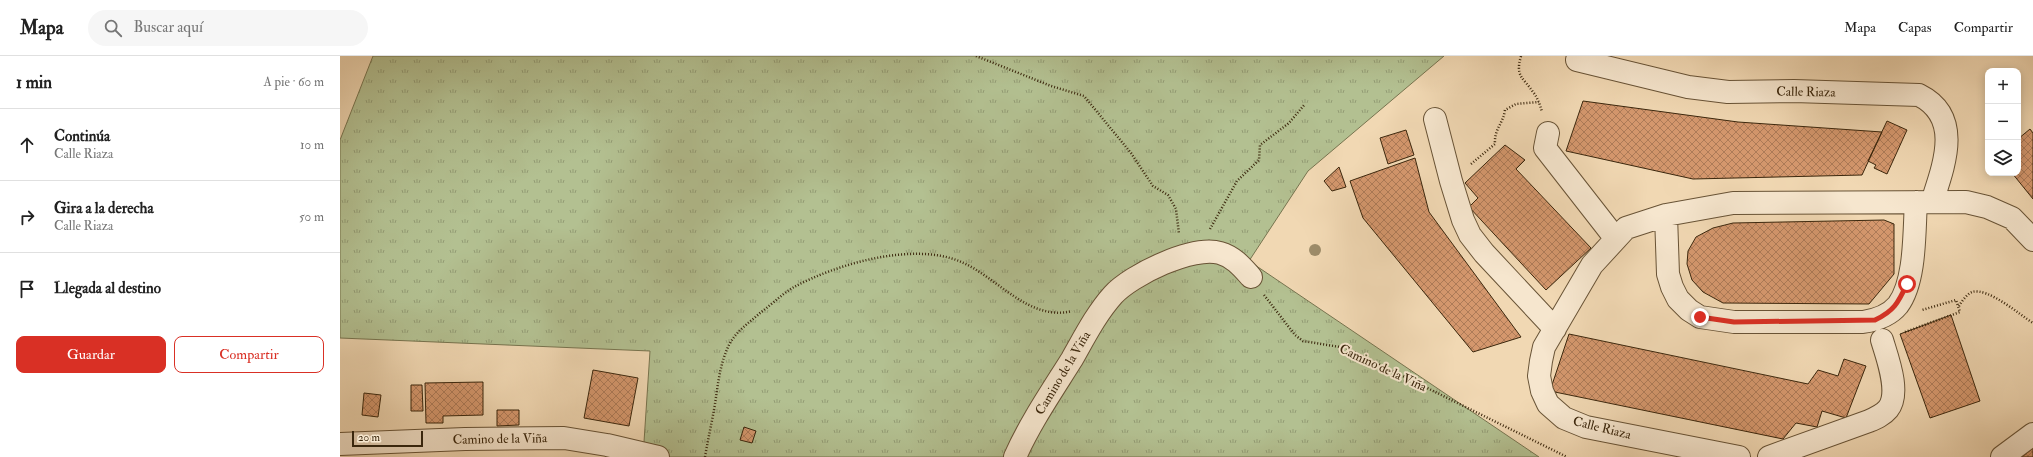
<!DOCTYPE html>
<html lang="es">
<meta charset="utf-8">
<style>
body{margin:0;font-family:"IM FELL Double Pica",serif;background:#f6f6f6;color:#222}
.controls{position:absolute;right:12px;top:12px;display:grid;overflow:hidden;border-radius:8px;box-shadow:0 2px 10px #0003}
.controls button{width:36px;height:36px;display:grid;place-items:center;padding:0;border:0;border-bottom:1px solid #e0e0e0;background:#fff;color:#222;font:20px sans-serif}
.scale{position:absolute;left:12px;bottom:10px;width:71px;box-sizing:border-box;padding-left:4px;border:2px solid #3b270d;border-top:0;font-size:11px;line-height:14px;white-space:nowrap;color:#3b270d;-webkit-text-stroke:3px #f6e6ce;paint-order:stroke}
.stop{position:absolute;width:12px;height:12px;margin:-9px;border:3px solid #d93025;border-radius:50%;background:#fff}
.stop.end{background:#d93025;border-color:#fff;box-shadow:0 1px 4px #0008}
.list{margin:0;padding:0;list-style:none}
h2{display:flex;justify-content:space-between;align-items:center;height:52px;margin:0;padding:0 16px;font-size:17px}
h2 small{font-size:13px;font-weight:400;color:#767676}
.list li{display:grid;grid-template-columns:26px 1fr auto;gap:12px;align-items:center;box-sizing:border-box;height:72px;padding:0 16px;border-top:1px solid #e0e0e0}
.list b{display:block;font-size:15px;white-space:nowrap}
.list p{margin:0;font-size:13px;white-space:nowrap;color:#767676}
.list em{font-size:13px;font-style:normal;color:#767676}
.actions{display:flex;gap:8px;padding:12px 16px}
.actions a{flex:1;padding:9px 0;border:1px solid #d93025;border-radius:8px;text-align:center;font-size:14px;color:#d93025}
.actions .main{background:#d93025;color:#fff}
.icon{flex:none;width:22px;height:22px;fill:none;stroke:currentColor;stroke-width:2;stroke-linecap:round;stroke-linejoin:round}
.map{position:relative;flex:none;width:1693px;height:401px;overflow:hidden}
header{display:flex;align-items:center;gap:24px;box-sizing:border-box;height:56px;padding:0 20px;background:#fff;border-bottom:1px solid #e0e0e0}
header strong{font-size:19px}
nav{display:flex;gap:22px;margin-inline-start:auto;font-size:14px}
.search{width:280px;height:36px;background:#f6f6f6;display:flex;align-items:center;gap:10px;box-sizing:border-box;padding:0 14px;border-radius:22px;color:#767676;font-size:15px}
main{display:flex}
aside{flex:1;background:#fff}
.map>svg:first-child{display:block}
.grass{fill:url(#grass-tufts);stroke:#77744f}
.building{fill:url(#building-cross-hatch);stroke:#3b270d}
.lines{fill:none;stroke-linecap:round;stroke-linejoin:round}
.minor-casing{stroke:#685336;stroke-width:24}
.path{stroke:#3b270d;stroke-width:2.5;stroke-dasharray:1 2;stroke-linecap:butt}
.minor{stroke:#f6e6ce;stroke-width:22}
.tree{fill:#9d8c6a}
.route{stroke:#d93025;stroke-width:5}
.labels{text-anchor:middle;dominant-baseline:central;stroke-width:4;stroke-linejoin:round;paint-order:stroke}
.street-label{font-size:13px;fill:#3b270d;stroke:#f6e6ce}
</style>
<header>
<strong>Mapa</strong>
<div class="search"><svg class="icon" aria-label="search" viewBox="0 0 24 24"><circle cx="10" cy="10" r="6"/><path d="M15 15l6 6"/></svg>Buscar aquí</div>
<nav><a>Mapa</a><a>Capas</a><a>Compartir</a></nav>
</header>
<main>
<aside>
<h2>1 min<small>A pie · 60 m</small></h2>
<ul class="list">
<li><svg class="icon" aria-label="ahead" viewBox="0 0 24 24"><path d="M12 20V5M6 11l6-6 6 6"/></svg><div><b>Continúa</b><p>Calle Riaza</p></div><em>10 m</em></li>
<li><svg class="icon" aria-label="right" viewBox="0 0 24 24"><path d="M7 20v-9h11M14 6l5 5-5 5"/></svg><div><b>Gira a la derecha</b><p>Calle Riaza</p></div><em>50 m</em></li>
<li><svg class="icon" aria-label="arrive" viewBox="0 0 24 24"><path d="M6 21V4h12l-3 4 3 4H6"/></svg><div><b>Llegada al destino</b></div></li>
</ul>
<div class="actions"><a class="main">Guardar</a><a>Compartir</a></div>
</aside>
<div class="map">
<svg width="1693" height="401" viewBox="0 0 1693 401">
<defs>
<pattern id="grass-tufts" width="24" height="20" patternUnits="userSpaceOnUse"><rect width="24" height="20" fill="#b3c091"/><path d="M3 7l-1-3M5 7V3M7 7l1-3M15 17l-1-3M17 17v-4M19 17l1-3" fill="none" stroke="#939c75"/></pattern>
<pattern id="building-cross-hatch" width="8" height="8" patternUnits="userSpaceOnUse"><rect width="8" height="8" fill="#d4976d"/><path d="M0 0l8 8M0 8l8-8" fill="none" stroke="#ad7b58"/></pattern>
</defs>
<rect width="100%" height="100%" fill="#f1d8b3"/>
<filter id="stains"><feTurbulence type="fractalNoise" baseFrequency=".005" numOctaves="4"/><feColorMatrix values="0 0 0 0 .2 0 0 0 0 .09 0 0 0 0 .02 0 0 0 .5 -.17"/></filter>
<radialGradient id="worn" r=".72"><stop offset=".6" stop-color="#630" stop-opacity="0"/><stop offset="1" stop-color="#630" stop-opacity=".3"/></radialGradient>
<path class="grass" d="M33,0H1104L968,115L909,205L1199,401H303L310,295L0,282V84Z"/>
<path class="building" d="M1243,45L1398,66L1542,76L1522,119L1353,123L1226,95Z
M1547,65L1567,74L1547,118L1534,112L1536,109L1528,105Z
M1690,73L1693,77V143L1672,117H1678V83Z
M1066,74L1074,99L1048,108L1040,82Z
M1165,89L1185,104L1176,113L1251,192L1206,234L1129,151L1138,142L1125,127Z
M1075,102L1089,156L1181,281L1133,296L1023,162L1010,125Z
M999,111L1006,131L992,135L984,125Z
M1544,164L1554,168V218L1529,248L1383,247L1363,236L1352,224L1347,208L1348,195L1356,181L1373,172L1393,167Z
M1611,259L1640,345L1590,362L1560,278Z
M1229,278L1468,328L1478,314L1498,320L1504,303L1526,310L1506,362L1482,355L1477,371L1456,367L1443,383L1210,335Z
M253,314L298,322L289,370L244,362Z
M143,326V359L103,360V367H86L85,327Z
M71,329H82L83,355H71Z
M24,337L41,339L38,361L22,359Z
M157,354H179V369L157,370Z
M404,371L416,375L412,387L400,384Z
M1693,392V401H1682Z"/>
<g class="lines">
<defs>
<path id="minor" d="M1237,4L1348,31L1388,36L1454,35L1579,39C1623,61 1604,109 1592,146
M1095,63L1111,125L1123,164L1130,179L1144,197L1215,273
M1208,77L1205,92L1276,183
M1326,159L1328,218L1332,231L1338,243L1349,254L1360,261L1394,266H1523C1536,264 1549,260 1558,249C1576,225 1574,175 1576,146
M0,388L125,383L224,382L267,389L318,401
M675,401C690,367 712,335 732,303C744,282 756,258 773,239C791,219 853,189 880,197C894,201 902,211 911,221
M1399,401L1246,371L1224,362L1208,348L1202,335L1199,320L1201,305L1204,291L1252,209L1286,172L1326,159L1393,147L1626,146L1647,151L1672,162L1693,184
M1429,401L1529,365C1536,362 1543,359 1548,353C1561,337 1547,301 1542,284
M1662,401L1693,378"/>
</defs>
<use href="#minor" class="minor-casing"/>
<path class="path" d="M636,0L711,30L744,40L791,97L813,130L828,139L836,153L839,178
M1181,0C1175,21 1183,21 1193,36C1198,42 1200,49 1202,56
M1131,108L1155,88C1154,73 1163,68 1165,54L1176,48L1199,46
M870,173L897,125L919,104L920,89L949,67L965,48
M924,239L955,279L963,285L1006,292L1227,401
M1619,250C1622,245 1627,238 1632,236C1648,231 1680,259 1693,267
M1565,276L1620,256L1616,244L1582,254
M365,401C368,383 372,366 375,348C378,328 380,307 389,289C396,275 409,267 420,257C431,249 442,238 454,231C497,208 572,186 619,205C657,220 688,266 732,255"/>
<use href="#minor" class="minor"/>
</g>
<circle class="tree" cx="975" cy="194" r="6"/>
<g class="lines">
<path class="route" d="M1360,261L1394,266L1535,264C1554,255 1558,247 1567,228"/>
</g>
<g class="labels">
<g class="street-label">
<text transform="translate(1466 36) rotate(1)">Calle Riaza</text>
<text transform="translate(1043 312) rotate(25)">Camino de la Viña</text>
<text transform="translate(723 317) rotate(-59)">Camino de la Viña</text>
<text transform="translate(1262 372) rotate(14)">Calle Riaza</text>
<text transform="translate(160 383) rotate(-1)">Camino de la Viña</text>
</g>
</g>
<rect width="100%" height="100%" filter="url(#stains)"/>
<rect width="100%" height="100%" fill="url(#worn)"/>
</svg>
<div class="controls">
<button>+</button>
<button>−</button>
<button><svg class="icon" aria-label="layers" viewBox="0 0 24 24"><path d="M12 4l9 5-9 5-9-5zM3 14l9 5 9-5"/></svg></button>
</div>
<div class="scale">20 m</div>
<div class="stop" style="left:1567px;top:228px"></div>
<div class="stop end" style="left:1360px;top:261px"></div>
</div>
</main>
